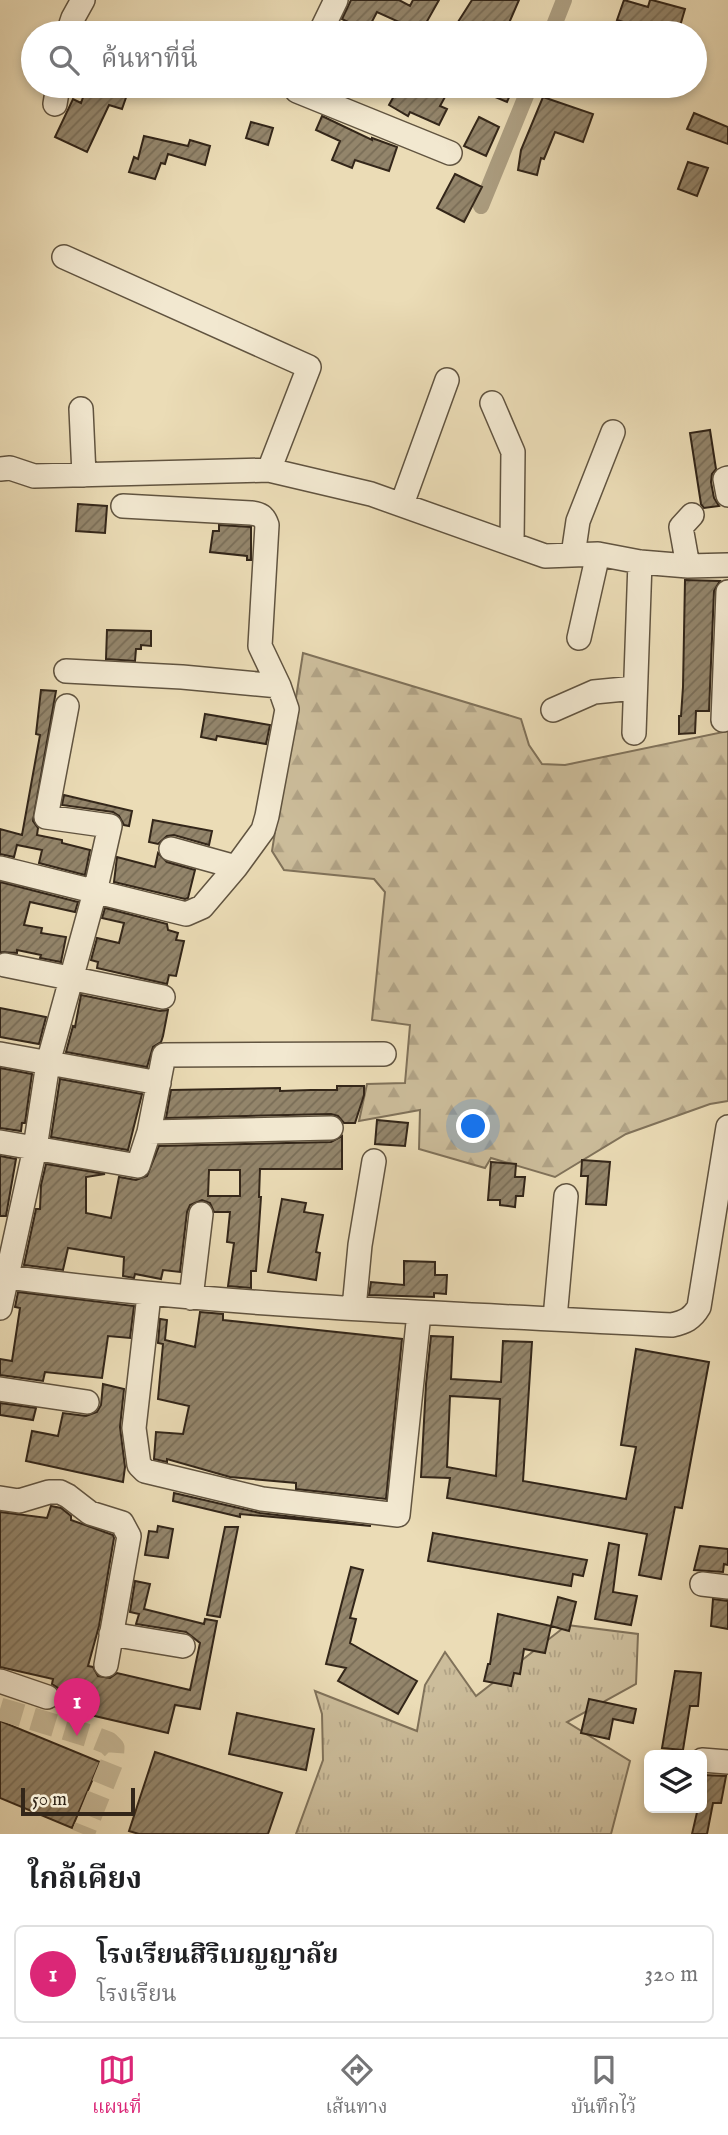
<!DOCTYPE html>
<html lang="th">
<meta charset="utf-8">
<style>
body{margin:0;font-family:"IM FELL English","Noto Serif Thai",serif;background:#f2f2f2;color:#202124}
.controls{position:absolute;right:21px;bottom:21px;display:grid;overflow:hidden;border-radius:10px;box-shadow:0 4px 10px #0003}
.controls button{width:63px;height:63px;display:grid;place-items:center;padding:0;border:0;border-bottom:2px solid #e0e0e0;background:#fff;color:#202124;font:35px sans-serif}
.scale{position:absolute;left:21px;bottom:18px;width:114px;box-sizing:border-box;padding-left:7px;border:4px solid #332619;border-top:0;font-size:19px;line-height:24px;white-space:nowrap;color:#332619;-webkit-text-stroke:5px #f2e8d0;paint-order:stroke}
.you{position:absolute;left:474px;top:1127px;width:24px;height:24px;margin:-18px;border:5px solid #fff;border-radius:50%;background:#1a73e8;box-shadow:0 0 0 10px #1a73e833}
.badge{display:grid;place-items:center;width:46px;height:46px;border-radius:50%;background:#db2777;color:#fff;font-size:23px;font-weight:700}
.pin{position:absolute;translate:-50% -58px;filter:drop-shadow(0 2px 4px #0008)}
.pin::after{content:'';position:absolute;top:37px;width:24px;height:21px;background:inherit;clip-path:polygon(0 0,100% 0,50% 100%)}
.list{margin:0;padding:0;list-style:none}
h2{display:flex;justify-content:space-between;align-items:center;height:91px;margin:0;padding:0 28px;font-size:30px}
h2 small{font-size:23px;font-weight:400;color:#757577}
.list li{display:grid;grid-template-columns:46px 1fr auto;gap:21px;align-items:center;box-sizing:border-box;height:98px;margin:0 14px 14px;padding:0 14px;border:2px solid #e0e0e0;border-radius:10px}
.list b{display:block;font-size:26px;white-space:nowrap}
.list p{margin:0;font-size:23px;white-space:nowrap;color:#757577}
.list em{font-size:23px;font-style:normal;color:#757577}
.icon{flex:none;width:38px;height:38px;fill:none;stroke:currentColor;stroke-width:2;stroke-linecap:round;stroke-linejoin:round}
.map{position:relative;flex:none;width:728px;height:1834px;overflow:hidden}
.search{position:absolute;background:#fff;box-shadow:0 4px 10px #0003;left:21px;right:21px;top:21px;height:77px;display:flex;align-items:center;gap:18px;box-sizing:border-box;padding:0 24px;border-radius:38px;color:#757577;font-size:26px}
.sheet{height:203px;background:#fff}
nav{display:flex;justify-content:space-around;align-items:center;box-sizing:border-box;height:98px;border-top:2px solid #e0e0e0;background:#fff;font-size:19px;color:#757577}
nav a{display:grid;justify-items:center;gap:4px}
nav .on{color:#db2777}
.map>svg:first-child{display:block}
.grass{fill:url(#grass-tufts);stroke:#80725a;stroke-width:2}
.forest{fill:url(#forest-firs);stroke:#80725a;stroke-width:2}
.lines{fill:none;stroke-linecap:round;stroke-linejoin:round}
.canal{stroke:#ac9e81;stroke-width:16}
.building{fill:url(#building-hatch);stroke:#332619;stroke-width:2;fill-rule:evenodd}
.minor-tunnel{stroke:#c6b897;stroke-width:23;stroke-dasharray:23 11;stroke-linecap:butt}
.minor-casing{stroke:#615440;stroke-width:26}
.minor{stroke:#f2e8d0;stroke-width:23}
</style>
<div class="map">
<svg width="728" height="1834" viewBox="0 0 728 1834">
<defs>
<pattern id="grass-tufts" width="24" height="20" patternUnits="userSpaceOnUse" patternTransform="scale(1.75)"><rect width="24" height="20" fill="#ccbd9b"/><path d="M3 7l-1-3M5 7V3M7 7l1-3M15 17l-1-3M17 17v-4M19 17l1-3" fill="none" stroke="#b0a285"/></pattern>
<pattern id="forest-firs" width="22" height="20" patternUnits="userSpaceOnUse" patternTransform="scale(1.75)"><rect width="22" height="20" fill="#ccbd9b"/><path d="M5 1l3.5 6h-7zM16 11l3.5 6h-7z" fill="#b0a285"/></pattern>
<pattern id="building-hatch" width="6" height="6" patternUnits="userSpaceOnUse" patternTransform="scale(1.75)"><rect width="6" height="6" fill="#93856b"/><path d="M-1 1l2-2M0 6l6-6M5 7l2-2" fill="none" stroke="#796d57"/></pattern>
</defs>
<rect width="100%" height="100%" fill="#ebdcb6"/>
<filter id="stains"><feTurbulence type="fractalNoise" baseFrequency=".00286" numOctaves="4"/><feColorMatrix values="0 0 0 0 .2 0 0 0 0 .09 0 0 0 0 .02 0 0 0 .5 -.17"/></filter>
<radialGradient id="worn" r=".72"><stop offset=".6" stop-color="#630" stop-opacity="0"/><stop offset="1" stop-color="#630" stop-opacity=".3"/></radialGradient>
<path class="grass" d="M567,1625L638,1634L636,1684L567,1722L630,1761L611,1834H296L323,1760L322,1714L315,1691L417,1731L425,1685L445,1652L476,1696Z"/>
<path class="forest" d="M303,653L521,719L529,745L542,764L565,765L728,731V1101L710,1104L626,1134L555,1177L491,1158L485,1168L419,1149L420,1110L359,1121L367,1084L405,1083L410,1025L372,1020L385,892L374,879L284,870L272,851Z"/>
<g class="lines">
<path class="canal" d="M551,33L564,0
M481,206L530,86"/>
</g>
<path class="building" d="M351,0H399L410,6L413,0H439L421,32L377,12L366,33H345L350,23L342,19Z
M472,0H519L509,23L533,33H451Z
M624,0L648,7L650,0H652L685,9L678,33H640L642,28L617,20Z
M87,86H130L122,109L109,105L87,152L55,137L73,99L81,103Z
M373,86H451L440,106L447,109L439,125L410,112L408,116L389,105L394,96Z
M469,86H506L513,88L507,102Z
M543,97L593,114L583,142L555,132L544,159L541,158L537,175L518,170L521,150Z
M694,113L728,127V144L687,129Z
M322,116L372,140V138L397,147L389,171L355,160L352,168L332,160L340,141L316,130Z
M479,117L499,127L486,156L464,146Z
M251,122L273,128L268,145L246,138Z
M144,136L188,146L190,140L210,146L205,165L168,154L165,164L161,163L155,179L129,172L134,157L138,159Z
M688,162L708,168L697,196L678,189Z
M455,174L482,187L464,222L437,208Z
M710,430L716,469L712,474L711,482L714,498L719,506L704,508L701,504L690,433Z
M78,504L107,506L105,533L76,531Z
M219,525L251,527V560H247V556L210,552L213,531H219Z
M685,580L720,581L714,591L709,711H696L695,733L679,734V716H681L683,687Z
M107,630L151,631V646L141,645V649H136L135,661L106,659Z
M41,690L56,691L33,821L38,828L37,835L62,840V843L90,850L85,875L39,863L42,850L17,845L14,857L0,854V829L22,835L40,735L36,734Z
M205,714L270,725L266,744L217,736L216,740L201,737Z
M64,795L132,811L129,826L124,825L119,816L113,812L62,805Z
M153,820L212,831L209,845L174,835L167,836L158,844L149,842Z
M158,853L167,862L195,870L188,898L185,899L114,882L117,857L155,867Z
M0,882L78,902L75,912L30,902L24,925L42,928L41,933L66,937L61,962L40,958L41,955L17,950V953L0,952Z
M105,908L167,924L168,930L178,933L176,940L184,941L176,976L169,975L167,984L97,968L98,962L91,960L97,938L119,943L124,923L102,918Z
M81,995L160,1011L168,1010L163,1036L161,1042L153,1047L147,1067L66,1052L73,1026L75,1027Z
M0,1008L46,1017L39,1044L0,1037Z
M0,1068L32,1074L25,1123H22L21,1131L0,1128Z
M60,1079L142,1094L128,1150L51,1137Z
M337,1086H364V1095L355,1123H344L338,1116L331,1114L166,1118L171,1090L280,1088V1091L311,1090H337Z
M377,1120L408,1123L405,1146L375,1144Z
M342,1136V1169H260L259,1197H261L256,1271H251V1288L228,1286L234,1243L227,1242L230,1212H214L210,1203L202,1200L190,1205L187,1212L180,1272L163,1270L161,1279L135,1274L134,1278L123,1276L124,1257L68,1248L63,1270L24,1265L36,1209H40L41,1185L46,1164L105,1174L86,1177V1213L111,1218L119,1177L136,1180L147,1176L159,1146L331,1142ZM209,1170H240V1196H208Z
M0,1156L16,1159L6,1216H0Z
M582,1160L610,1162L606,1205L586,1204L588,1176H581Z
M491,1162L516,1164L515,1177H525L523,1196H516L515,1207L500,1205V1200H488Z
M282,1199L306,1203L304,1212L323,1215L316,1252L320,1253L316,1280L268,1272Z
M404,1261L435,1262V1275H447L446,1294L434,1293V1297L369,1295L371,1282L404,1285Z
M18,1292L134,1306L130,1338L108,1336L102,1378L45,1372L43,1381L0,1375V1359L12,1361L20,1308L15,1307Z
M200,1312L223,1314V1320L402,1339L386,1499L296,1489V1483L230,1477L167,1459V1462L154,1459L156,1432L183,1434L189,1406L158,1399L163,1344L158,1343L160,1319L167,1320L165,1340L195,1347Z
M431,1336L453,1337L451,1379L501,1382L503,1341L532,1342L523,1481L626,1499L636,1447L621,1445L636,1349L709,1362L682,1508L675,1507L661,1579L639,1575L647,1534L447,1498L450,1478L421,1477L426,1384ZM450,1396L500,1399L496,1476L447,1467Z
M103,1384L124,1389L120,1427L125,1467L123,1482L26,1461L32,1431L58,1436L63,1413L86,1416L97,1412L101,1405Z
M0,1403L36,1408L33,1420L0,1415Z
M174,1493L260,1513L371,1526L240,1514V1517L173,1501Z
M51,1506L61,1508L71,1516V1520L113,1535L114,1538L99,1626L88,1666L93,1667L98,1676L110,1678L117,1673L190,1690L200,1643L186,1632L136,1624L139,1614L130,1612L135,1581L150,1584L144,1609L204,1624L205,1619L217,1621L200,1709L175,1705L168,1733L56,1707L61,1695L58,1688L52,1684L53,1679L0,1667V1512L47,1518Z
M158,1526L173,1529L168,1558L145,1555L149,1531L157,1532Z
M225,1527H238L220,1617L207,1615Z
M433,1533L587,1560L583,1576L573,1574L571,1586L428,1561Z
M609,1543L619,1545L613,1592L637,1596L631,1625L595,1619Z
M700,1546L728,1549V1565L724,1564L723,1572L694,1570Z
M351,1567L363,1570L350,1618L356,1619L350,1643L417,1681L398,1714L338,1681L346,1668L326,1664Z
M558,1597L576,1602L569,1631L551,1626Z
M713,1599L728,1601V1629L711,1626Z
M498,1614L551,1626L545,1653L524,1649L520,1674L514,1673L511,1686L484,1681L488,1664H490Z
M675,1671L701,1673L698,1706H690L683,1750L662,1748Z
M589,1699L636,1709L633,1723L613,1719L609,1739L581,1733Z
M237,1713L314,1729L306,1770L229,1754Z
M0,1721L100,1762L72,1828L0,1798Z
M155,1752L282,1793L268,1834H139L129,1831Z
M702,1775L726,1776L721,1803H713L707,1834H692L698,1808H702Z"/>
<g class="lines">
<path class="minor-tunnel" d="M0,1709L93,1737L108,1743L113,1748L112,1762L83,1834"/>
<defs>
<path id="minor" d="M68,33L73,18L83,0
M320,33L336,0
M296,86L297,91L450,153
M55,104L58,86
M64,257L309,367L269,470
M492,403L513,452L512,544
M81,409L84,475
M0,469L10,468L34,476L269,470L371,494L545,556L598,554L640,562L688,566L728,565
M728,478L725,479L728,495
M402,504L447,380
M573,555L578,521L613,432
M688,566L681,527L692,515
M579,638L598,554
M66,671L182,677L279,686
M553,710L594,692L635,688
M723,720L728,592
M634,733L640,562
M171,849L236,867
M0,868L186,914L202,907L236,867L263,830L267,816L287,709L279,686L260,646L267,525C264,516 260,514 251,513L123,506
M5,965L163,997
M0,1054L159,1083
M149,1132L331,1128
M0,1142L138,1166L149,1132L164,1055L384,1054
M0,1276C223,1307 448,1313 672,1325C685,1322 692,1319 699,1307L728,1127
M149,1295L134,1428L139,1465L145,1471L262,1499L398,1515L419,1313
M191,1298L201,1214
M0,1308L35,1148L48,1063L95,892L110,826L46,817L67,706
M354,1308L360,1245L374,1161
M555,1318L566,1196
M0,1389L87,1402
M0,1498L19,1501L49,1492H60L68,1496L90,1513L122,1523L129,1536L106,1665
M702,1584L728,1587
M111,1634L183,1646
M0,1681L47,1697
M702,1760L728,1762"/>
</defs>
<use href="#minor" class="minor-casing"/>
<use href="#minor" class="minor"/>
</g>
<rect width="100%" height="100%" filter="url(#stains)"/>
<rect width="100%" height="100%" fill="url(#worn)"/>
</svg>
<div class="controls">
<button><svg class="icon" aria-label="layers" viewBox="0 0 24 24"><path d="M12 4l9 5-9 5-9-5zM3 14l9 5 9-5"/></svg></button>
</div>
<div class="scale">50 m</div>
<div class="you"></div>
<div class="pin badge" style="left:77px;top:1736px">1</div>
<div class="search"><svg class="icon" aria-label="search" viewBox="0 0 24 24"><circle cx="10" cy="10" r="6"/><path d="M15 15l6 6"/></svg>ค้นหาที่นี่</div>
</div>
<section class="sheet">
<h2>ใกล้เคียง<small></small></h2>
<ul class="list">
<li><span class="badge">1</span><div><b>โรงเรียนสิริเบญญาลัย</b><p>โรงเรียน</p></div><em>320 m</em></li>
</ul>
</section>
<nav>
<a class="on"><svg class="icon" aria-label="map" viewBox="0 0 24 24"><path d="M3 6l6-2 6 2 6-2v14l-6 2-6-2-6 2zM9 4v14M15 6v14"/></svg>แผนที่</a>
<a><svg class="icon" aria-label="directions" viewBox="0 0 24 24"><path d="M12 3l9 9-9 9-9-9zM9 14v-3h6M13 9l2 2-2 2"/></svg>เส้นทาง</a>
<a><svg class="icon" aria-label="saved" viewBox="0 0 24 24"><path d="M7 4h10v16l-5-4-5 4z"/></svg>บันทึกไว้</a>
</nav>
